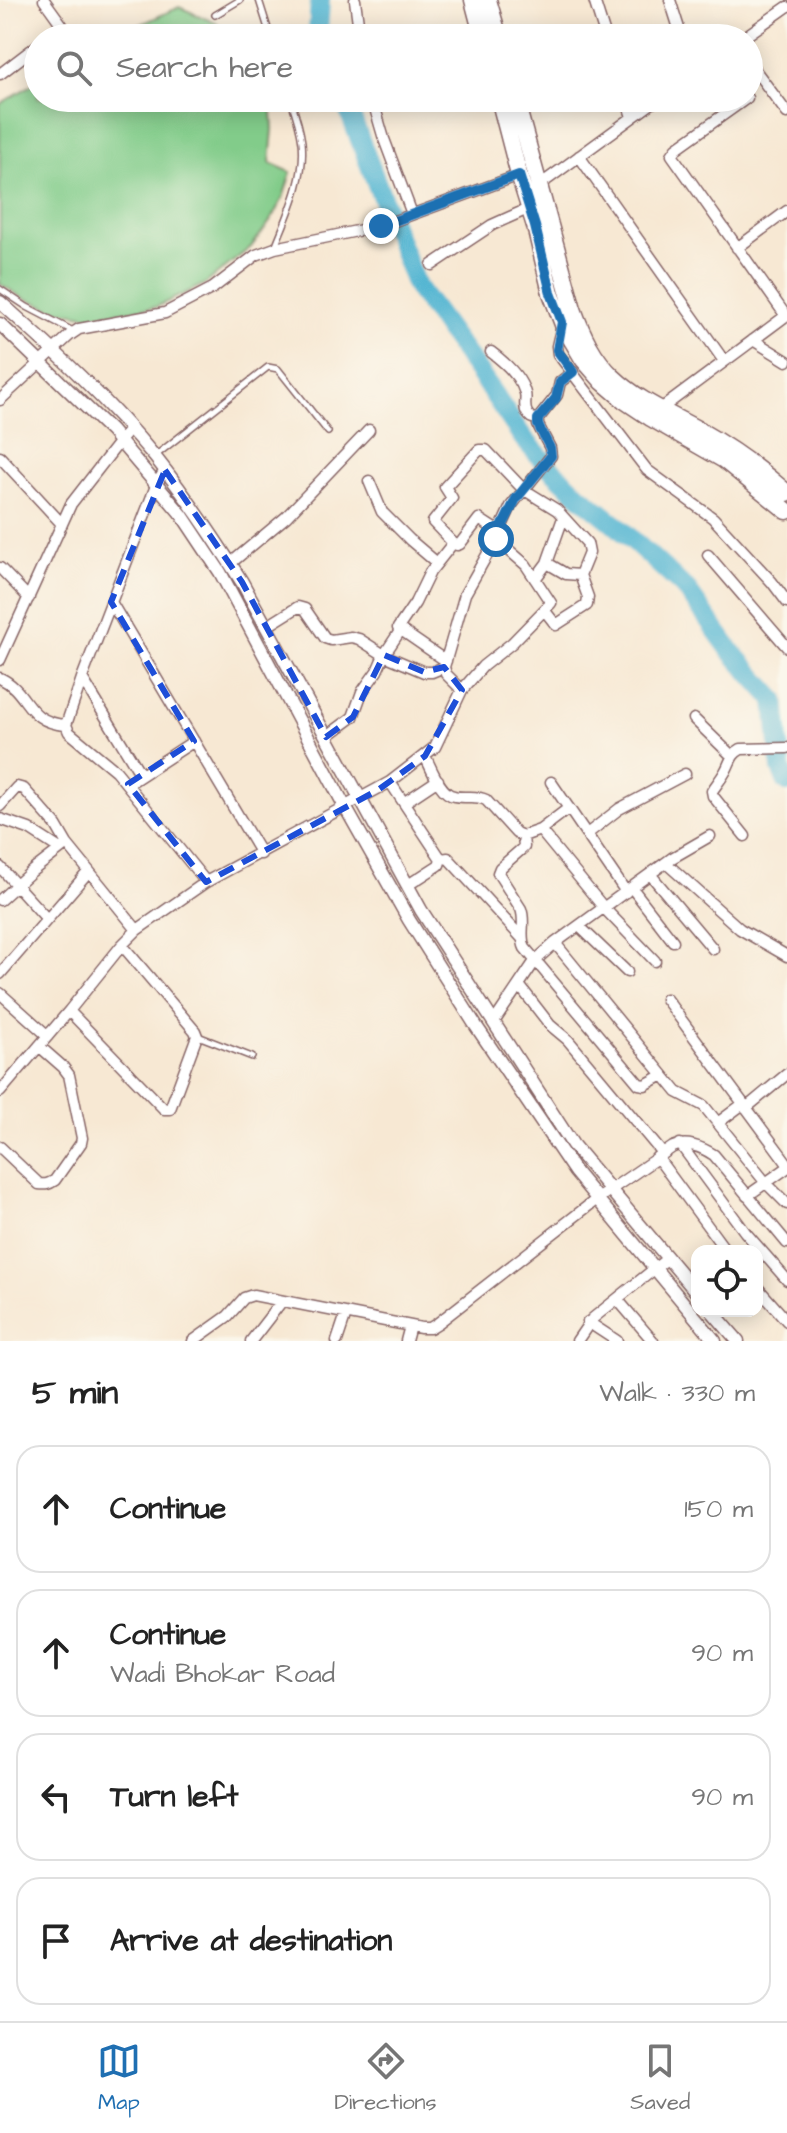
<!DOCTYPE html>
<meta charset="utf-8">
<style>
body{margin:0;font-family:"Architects Daughter",sans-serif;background:#f6f6f6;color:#222}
.controls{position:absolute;right:24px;bottom:24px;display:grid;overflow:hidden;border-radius:16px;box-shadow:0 4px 20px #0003}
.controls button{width:72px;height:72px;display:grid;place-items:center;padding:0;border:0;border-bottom:2px solid #e0e0e0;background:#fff;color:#222;font:40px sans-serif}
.stop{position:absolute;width:24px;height:24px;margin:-18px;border:6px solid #1f6fb2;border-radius:50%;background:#fff}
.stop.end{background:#1f6fb2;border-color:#fff;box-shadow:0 2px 8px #0008}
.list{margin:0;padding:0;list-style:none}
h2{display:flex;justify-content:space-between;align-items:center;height:104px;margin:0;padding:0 32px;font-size:34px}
h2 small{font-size:26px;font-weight:400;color:#767676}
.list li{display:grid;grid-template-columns:52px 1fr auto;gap:24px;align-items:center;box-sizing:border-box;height:128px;margin:0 16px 16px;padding:0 16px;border:2px solid #e0e0e0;border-radius:24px}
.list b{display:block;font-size:30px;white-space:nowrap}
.list p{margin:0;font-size:26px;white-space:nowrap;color:#767676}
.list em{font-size:26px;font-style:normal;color:#767676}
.icon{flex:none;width:44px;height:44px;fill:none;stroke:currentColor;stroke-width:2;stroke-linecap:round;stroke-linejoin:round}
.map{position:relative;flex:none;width:787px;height:1341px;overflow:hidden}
.search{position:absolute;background:#fff;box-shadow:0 4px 20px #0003;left:24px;right:24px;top:24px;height:88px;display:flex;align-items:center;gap:20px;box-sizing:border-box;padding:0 28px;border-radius:44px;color:#767676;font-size:30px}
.sheet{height:680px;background:#fff}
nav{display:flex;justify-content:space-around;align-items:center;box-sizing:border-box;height:112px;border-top:2px solid #e0e0e0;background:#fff;font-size:22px;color:#767676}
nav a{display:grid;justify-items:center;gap:4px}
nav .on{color:#1f6fb2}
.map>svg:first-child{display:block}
.green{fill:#82cc8a;stroke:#66765a;stroke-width:2}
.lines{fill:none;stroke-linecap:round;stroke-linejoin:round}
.river{stroke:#53b5d2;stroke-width:20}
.service-casing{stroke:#876566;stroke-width:8}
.minor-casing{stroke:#876566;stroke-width:13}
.tertiary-casing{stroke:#876566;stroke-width:15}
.primary-casing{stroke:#876566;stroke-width:19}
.service{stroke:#fff;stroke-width:5}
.minor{stroke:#fff;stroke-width:10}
.tertiary{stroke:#fff;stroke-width:12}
.primary{stroke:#fff;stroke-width:16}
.route{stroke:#1f6fb2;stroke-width:10}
.marked{fill:none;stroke:#1d4ed8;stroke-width:6;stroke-dasharray:16 10;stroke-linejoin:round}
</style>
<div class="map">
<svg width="787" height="1341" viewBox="0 0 787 1341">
<rect width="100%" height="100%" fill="#fbf7ec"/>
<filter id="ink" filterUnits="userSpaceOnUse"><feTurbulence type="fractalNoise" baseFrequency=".0125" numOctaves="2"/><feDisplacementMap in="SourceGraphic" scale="16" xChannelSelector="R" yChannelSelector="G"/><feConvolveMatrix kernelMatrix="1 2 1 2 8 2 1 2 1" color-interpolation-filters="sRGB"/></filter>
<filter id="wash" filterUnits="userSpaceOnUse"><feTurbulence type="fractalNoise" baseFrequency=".006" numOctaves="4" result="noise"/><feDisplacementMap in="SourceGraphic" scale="32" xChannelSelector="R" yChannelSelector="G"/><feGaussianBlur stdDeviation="1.8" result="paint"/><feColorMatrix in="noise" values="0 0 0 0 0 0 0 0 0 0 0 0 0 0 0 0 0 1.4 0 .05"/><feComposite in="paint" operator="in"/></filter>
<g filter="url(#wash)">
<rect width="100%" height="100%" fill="#f7e8d3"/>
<path class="green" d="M179,7L216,23L240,38H111Z
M38,81V98H271L273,129L270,163L291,172L283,198L269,223L251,247L205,284L156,307L89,316L56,310L24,298L0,284V104Z"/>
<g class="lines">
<path class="river" d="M320,0L318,34L320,38
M344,98L416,286L477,370L524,439L550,468L579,495L615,524L687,590L731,651L775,700L781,769L787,782"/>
</g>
</g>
<g filter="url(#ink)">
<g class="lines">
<defs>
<path id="service" d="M259,0L271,38
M215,15L240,0
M275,247C288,214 306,178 302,142C300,127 295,112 290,98
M0,289L27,307L75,332
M155,456L268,367L278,369L328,432
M198,1036L252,1057"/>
<path id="minor" d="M44,0L62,25L47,38
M355,0L360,38
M594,0L606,38
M670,0L682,38
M743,38L787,7
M749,62L787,113
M0,74L38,45
M372,98L384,139L412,214
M626,98L632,117
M747,98L677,148L672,155L786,316
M579,156L724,361
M538,184L548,179L659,98
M737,248L787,211
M432,265L492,225L530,208
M562,325L557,346L558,354L647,470L713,518L772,582L787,602
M753,340L787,361
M491,352C503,361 521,377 525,393C527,400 523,406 527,413C531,419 532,418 538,419
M0,400L70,335L79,329L165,313L213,288L256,255L275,248L381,226L522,174
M658,411L787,315
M0,457L62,524
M165,470L157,483L82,678L66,725L69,732L116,771L206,882
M369,481L382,512L410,540L437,563
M453,543L457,545L460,544L479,519L499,532
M708,555L787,647
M231,563L286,517L369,430
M547,563L566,574L580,575
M0,568L29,598
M535,579L547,563L563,518
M111,602L261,854
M266,627L298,607L305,609L325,638L331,640L351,637L359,639L384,655L424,672H432L444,667
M0,660L71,504L120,441L130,430
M446,661L398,628L415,603L430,572L453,543L433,522L452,498L445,487L479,450H486L523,489L557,510L587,543L589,553L580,575L588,597L587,605L556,625L545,611
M0,678C30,692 24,722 66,725
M82,678L141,775
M462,690L483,666L512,643L551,603L526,565L496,539
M694,719L731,755
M326,737L353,717L362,692L377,671L384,655L400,631
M425,756C431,767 440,794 454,796C466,799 475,794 486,800L516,833L523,836L540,830L569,808
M390,782L441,859L439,865L408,885
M551,782L626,892
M128,784L194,741
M405,802L438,780
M0,806L17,787L24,789L56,825L67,844L137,930
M0,819L29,829L60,849
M540,830L604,908L655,961
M587,834L619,809L685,774
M523,836L524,847L500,868L498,873L521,909C526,922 519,936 525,948L639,1084L645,1085L663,1075
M745,836L713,796L712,791C716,785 721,779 725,772C731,762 730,755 741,749L787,748
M441,859L448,858L522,938
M666,863L740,929L787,956
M0,867L47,919
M650,874L713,949
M632,888L673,941
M0,900L32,871L67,844
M579,926L627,972
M555,943L677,1092L704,1106L766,1183L787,1204
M0,974L89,871
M519,985L550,1025L568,1040L663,1154
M0,993L48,1036
M666,999L787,1163
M69,1011L164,1109H170L197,1036L195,1031L122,945
M494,1022L535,961L555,943L672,858L710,836
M0,1092L69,1011L122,945L137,930L206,882L390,782L435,747L462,690L446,674L444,667L465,594L496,539L511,506L551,456L550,448L538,425V419L557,395L560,382L573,372
M746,1108L787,1074
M719,1122L743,1104
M680,1144L745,1232L787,1280
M0,1147L39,1184C46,1185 49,1184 55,1180L81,1143L82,1138L69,1075L63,1067L39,1046
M657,1157L726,1251
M747,1196L787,1168
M757,1287L787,1321
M617,1299L653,1341
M588,1322L617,1341
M193,1341L228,1316L244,1298L253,1295L421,1328H430L438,1323L597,1199L673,1147C686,1141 702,1147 714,1155L787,1243
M251,1341L282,1301
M337,1341L346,1314
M406,1341L410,1326
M577,1341L592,1319L668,1258"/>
<path id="tertiary" d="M0,302C55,351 109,401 155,457C187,497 215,539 242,582L421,910L573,1145L697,1293
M0,324L111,431L182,515L220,572L344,805L409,920L476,1026L575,1172L715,1341
M712,1311L738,1341"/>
<path id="primary" d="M473,0L483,38
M488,0L499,38
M499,98L519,175L535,226L551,293L564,327L583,359L603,382L624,400L651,418L724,460L787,511
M515,98L573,309C582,334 593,358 613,377C637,400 668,413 697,429C729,447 760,469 787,493"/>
</defs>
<use href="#service" class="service-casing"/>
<use href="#minor" class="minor-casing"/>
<use href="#tertiary" class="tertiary-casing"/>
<use href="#primary" class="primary-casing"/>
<use href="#service" class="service"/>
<use href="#minor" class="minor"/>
<use href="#tertiary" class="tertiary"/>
<use href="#primary" class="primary"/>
</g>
</g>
<g class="lines" filter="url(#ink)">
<path class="route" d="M381,226L519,175L535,226L551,293L562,322L557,350L573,372L560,382L556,398L538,419V425L550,448L551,456L516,499L496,539"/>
</g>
<path class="marked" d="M165,470L242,582L326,737L353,717L384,655L424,672L444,667L462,690L425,756L378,790L206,882L128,784L194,741L111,602Z"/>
</svg>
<div class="controls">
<button><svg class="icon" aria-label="locate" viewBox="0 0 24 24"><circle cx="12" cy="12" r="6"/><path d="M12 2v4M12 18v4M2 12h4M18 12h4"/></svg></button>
</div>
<div class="stop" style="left:496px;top:539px"></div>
<div class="stop end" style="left:381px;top:226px"></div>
<div class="search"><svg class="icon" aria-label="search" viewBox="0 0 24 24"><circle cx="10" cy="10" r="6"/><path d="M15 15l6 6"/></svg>Search here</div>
</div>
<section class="sheet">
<h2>5 min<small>Walk · 330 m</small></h2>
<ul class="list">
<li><svg class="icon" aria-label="ahead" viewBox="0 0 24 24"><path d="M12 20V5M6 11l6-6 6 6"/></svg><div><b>Continue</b></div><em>150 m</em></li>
<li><svg class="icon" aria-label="ahead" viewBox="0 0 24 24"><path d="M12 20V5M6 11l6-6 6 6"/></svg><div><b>Continue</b><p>Wadi Bhokar Road</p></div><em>90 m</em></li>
<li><svg class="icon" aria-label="left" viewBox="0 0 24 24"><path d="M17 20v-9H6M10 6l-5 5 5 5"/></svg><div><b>Turn left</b></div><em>90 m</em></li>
<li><svg class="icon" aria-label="arrive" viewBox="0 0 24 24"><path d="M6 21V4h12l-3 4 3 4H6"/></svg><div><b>Arrive at destination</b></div></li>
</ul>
</section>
<nav>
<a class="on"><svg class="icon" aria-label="map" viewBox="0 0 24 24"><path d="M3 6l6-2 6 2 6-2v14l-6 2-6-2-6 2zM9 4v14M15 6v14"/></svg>Map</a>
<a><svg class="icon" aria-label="directions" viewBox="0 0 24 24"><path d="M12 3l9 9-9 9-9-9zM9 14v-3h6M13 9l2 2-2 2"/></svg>Directions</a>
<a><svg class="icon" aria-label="saved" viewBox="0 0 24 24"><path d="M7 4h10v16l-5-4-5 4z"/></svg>Saved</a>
</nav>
